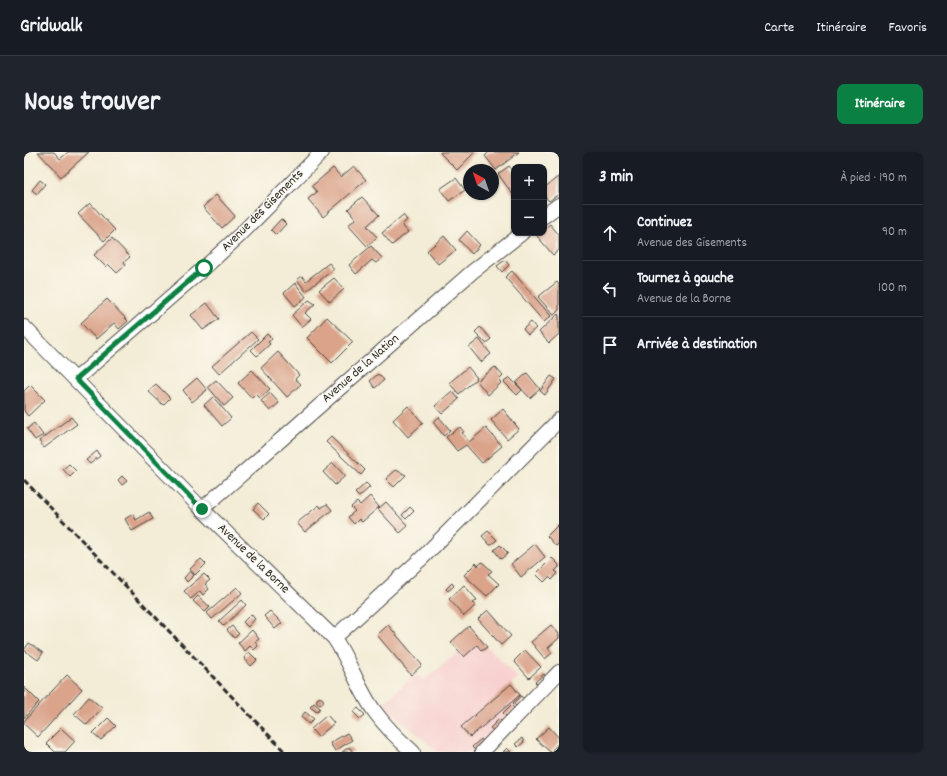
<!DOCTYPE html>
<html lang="fr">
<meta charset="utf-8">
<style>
body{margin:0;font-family:Dekko,sans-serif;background:#20242c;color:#f1f3f6}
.controls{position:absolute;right:12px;top:12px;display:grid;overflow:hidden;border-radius:8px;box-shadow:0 1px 3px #0004}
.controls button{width:36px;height:36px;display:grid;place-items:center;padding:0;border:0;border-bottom:1px solid #363941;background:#171b24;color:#f1f3f6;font:20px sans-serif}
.compass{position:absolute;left:439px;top:12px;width:36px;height:36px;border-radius:50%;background:#171b24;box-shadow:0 1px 3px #0004;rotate:320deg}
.stop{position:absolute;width:12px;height:12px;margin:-9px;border:3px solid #0b8043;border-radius:50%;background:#fff}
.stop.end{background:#0b8043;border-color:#fff;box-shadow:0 1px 4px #0008}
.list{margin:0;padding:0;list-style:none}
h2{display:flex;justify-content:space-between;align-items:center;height:52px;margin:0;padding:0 16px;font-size:17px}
h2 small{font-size:13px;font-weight:400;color:#9ea1a6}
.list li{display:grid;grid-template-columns:26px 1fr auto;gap:12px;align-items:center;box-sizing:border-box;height:56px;padding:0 16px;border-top:1px solid #363941}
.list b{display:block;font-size:15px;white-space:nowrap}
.list p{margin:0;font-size:13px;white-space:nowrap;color:#9ea1a6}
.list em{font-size:13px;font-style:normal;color:#9ea1a6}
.icon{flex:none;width:22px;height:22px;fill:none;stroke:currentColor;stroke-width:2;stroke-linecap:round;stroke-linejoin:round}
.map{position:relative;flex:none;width:535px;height:600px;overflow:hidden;border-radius:8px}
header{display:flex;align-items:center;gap:24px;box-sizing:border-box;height:56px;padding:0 20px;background:#171b24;border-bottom:1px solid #363941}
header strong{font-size:19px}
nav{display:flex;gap:22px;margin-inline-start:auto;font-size:14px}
.intro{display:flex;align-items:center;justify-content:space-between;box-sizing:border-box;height:96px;padding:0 24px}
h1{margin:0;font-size:28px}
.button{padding:10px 18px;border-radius:8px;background:#0b8043;color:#fff;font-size:14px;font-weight:700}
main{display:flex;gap:24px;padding:0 24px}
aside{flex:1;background:#171b24;border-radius:8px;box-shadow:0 1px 3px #0004}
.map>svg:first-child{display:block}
.built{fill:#f7d0cf}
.building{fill:#daa38a}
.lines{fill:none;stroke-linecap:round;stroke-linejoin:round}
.street-casing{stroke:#494845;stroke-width:16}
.street{stroke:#fff;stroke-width:14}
.rail{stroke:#2b2b2b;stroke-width:3;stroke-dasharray:6 3;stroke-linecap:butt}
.route{stroke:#0b8043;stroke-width:5}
.labels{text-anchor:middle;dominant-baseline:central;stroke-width:3;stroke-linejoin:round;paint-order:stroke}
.street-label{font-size:13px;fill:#2b2b2b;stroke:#fbf7ec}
</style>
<header>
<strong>Gridwalk</strong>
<nav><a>Carte</a><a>Itinéraire</a><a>Favoris</a></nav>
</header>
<div class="intro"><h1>Nous trouver</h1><a class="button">Itinéraire</a></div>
<main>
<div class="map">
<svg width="535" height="600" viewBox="0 0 535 600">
<rect width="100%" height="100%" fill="#fbf7ec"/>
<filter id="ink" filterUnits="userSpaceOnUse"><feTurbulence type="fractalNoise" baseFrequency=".025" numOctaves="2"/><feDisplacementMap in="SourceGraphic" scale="8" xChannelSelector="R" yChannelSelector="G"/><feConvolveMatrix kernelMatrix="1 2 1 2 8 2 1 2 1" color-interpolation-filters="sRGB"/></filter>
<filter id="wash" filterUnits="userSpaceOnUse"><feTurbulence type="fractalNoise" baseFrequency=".012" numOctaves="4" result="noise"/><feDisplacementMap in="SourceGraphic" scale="16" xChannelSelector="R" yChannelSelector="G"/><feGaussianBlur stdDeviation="0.9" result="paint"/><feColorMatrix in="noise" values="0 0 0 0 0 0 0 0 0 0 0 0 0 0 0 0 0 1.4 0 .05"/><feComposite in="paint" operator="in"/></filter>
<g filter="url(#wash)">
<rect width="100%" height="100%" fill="#f3ecd6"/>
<path class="built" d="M453,493L458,499L463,495L495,526L438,575L446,585L496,543L500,548L452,600H414L358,552L392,522L399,529L435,500L440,505Z"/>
<g id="blocks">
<path class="building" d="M14,0H30L36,7L44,0H65L37,25Z
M417,0H451L433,18L416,1Z
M465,0H495L472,18L461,4Z
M330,14L342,28L299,65L284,47L293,40L288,34L309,16L317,25Z
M485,14L490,21V44L474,22Z
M535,24V42L525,49L520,43V36Z
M432,26L441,38L425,49L416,37Z
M16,28L21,32L13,42L8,38Z
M192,43L211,64L198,76L179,55Z
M338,45L355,63L343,74L353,85L343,94L324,73L332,67L324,57Z
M66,51L91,78L80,89L54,62Z
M379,63L383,68L378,73L384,80L368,93L358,81Z
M257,67L262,72L252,83L247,78Z
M526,72L535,83V98L529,103L513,84L516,81H520V77Z
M443,79L456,93L448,102L435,88Z
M420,84L432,98L414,112L403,99Z
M88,86L106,105L100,110L102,113L93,121L84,112L82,115L70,103Z
M347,94L358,106L352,111L348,108L332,122L325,113Z
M481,108L485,113L478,120L473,114Z
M305,111L310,117L282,139L273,128L278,124L282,129Z
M488,119L527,164L520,170L481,125Z
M310,126L320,137L306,150L295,138Z
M533,130L535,133V158L530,163L514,145Z
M271,131L282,145L271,154L260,141Z
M83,147L104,169L95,177L90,171L72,187L57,171Z
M285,148L291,152L281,161L287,167L278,175L268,163Z
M183,151L195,167L179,178L167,163Z
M534,162L535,164V182L525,191L515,180Z
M303,165L329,190L308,211L283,186Z
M507,170L512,176L504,183L499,177Z
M456,175L467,187L462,191L451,180Z
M227,180L234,187L195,222L188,214Z
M243,182L248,187L244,190L246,192L233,204L227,198Z
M455,187L467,202L457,210L445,195Z
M254,200L275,223L271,227L277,232L263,245L237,216Z
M444,215L453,226L435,242L425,231Z
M471,215L479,224L475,228L477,231L464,243L453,229Z
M228,218L246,237L236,246L232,242L228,246L214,231Z
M503,221L516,237L506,246L492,231Z
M354,222L360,228L351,236L346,229Z
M527,224L532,227L521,243L516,239Z
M485,225L498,238L493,243L480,230Z
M173,226L183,238L168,250L159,238Z
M192,228L209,246L200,254L184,235Z
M132,232L146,246L139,253L124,239Z
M6,233L21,248L4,264L0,259V239Z
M428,239L435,247L418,262L411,254Z
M246,241L255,251L246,259L237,249Z
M189,245L207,266L198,274L180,253Z
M384,254L399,271L384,285L369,268Z
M479,257L495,277L483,287L467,268Z
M47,265L53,272L20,296L15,289Z
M415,265L426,278L420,284L409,270Z
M10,271L19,283L11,288L3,277Z
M436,275L440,280L438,281L445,290L462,276L478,294L458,311L442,293L433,299L422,285Z
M307,285L341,318L337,323L302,290Z
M73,299L76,304L66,312L62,308Z
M309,311L321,324L311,333L299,320Z
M45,312L52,319L46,325L39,317Z
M372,318L382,323L370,335L362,327Z
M98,324L103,329L98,333L94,328Z
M342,331L346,335L335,345L331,341Z
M346,344L355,355L338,370L335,367L330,372L324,365L331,359L327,355L333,350L336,353Z
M362,350L384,374L376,381L354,357Z
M234,351L245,362L240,367L229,357Z
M303,352L308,358L281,380L273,371L295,353L297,356Z
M386,355L390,359L382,367L378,363Z
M125,360L129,367L108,379L101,367L109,362L112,368Z
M535,372V391L532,394L523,384Z
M464,379L473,388L466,393L458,384Z
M511,392L521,405L497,425L487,412Z
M476,393L484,401L477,407L470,398Z
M528,406L535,413V415L531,419L534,421L528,428L525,425L520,430L512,422Z
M177,407L182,412L171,423L166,417Z
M458,410L468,419L464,422L475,432L463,444L440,423L452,411L454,414Z
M166,419L170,423L163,430L160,426Z
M180,422L186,428L181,432L185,437L179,443L176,439L167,447L160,439Z
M428,431L430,434L424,439L422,437Z
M440,433L453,448L449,451L452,453L440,464L425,447Z
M213,435L218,441L188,467L183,461Z
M174,444L186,455L181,460L169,449Z
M218,448L222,453L200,474L195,469Z
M464,458L487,484L477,493L454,467Z
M246,459L258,471L251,477L240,464Z
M227,462L231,467L224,475L219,470Z
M364,473L398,513L387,523L353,483Z
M527,473L535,482V486L524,496L528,501L521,507L507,490Z
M208,474L215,482L210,486L203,478Z
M445,474L463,495L458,499L453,493L440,505L427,490Z
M228,478L235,487L231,490L234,494L230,498L226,494L221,499L214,491Z
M5,491L19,501L14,508L0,498Z
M501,498L517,515L505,526L490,509Z
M225,500L233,508L227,514L220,506Z
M520,522L524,527L515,534L511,530Z
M43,523L58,537L14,585L0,572V569Z
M487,532L496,543L446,585L437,575Z
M0,535L15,550L0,566Z
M497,544L500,547L492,554L489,551Z
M65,545L78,556L63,573L50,562Z
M292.5 549a3.5 3.5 0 1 1 7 0a3.5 3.5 0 1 1-7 0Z
M290,551L296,556L293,560L286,555Z
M487,553L490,556L482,564L479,561Z
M334,556L341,563L336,567L329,560Z
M281,560L290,567L285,572L277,565Z
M303,563L310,571L294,585L287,577Z
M84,566L92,574L77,588L69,581Z
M475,567L478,570L470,579L466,576Z
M525,575L535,586V591L526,600L512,587Z
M37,576L51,589L41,600H31L22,591Z
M323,581L328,588L311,599L306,591Z
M498,586L500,590L494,595L491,592Z
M457,587L460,591L451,598L448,595Z
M325,595L329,600H318Z
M483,596L487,600H479Z"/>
</g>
</g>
<g filter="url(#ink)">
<use href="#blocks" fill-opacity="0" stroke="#494845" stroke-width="1"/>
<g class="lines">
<defs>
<path id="street" d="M520,64L535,53
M0,175L178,357L310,486C326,509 334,537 351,560C362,575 375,588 389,600
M52,227L180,116L216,83L298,0
M178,357L448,120L498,81
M310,486L398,406L535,268
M458,600L535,520"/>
</defs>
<use href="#street" class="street-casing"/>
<use href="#street" class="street"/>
<path class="rail" d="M0,328L261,600"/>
</g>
</g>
<g class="lines" filter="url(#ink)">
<path class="route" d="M178,357L52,227L180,116"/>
</g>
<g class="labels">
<g class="street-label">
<text transform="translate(239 59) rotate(-45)">Avenue des Gisements</text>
<text transform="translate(337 217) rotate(-41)">Avenue de la Nation</text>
<text transform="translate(229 407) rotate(44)">Avenue de la Borne</text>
</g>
</g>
</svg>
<div class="controls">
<button>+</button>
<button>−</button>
</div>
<svg class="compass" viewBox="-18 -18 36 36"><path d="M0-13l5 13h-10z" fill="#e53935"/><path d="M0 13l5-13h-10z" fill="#9ea1a6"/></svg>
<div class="stop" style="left:180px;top:116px"></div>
<div class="stop end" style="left:178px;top:357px"></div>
</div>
<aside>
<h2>3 min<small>À pied · 190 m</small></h2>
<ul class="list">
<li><svg class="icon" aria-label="ahead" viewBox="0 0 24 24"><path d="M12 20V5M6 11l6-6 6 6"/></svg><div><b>Continuez</b><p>Avenue des Gisements</p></div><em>90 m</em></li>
<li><svg class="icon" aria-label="left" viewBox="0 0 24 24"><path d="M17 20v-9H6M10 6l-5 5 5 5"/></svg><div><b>Tournez à gauche</b><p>Avenue de la Borne</p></div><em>100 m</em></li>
<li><svg class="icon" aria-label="arrive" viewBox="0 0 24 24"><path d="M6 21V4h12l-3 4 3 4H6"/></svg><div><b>Arrivée à destination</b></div></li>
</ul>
</aside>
</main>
